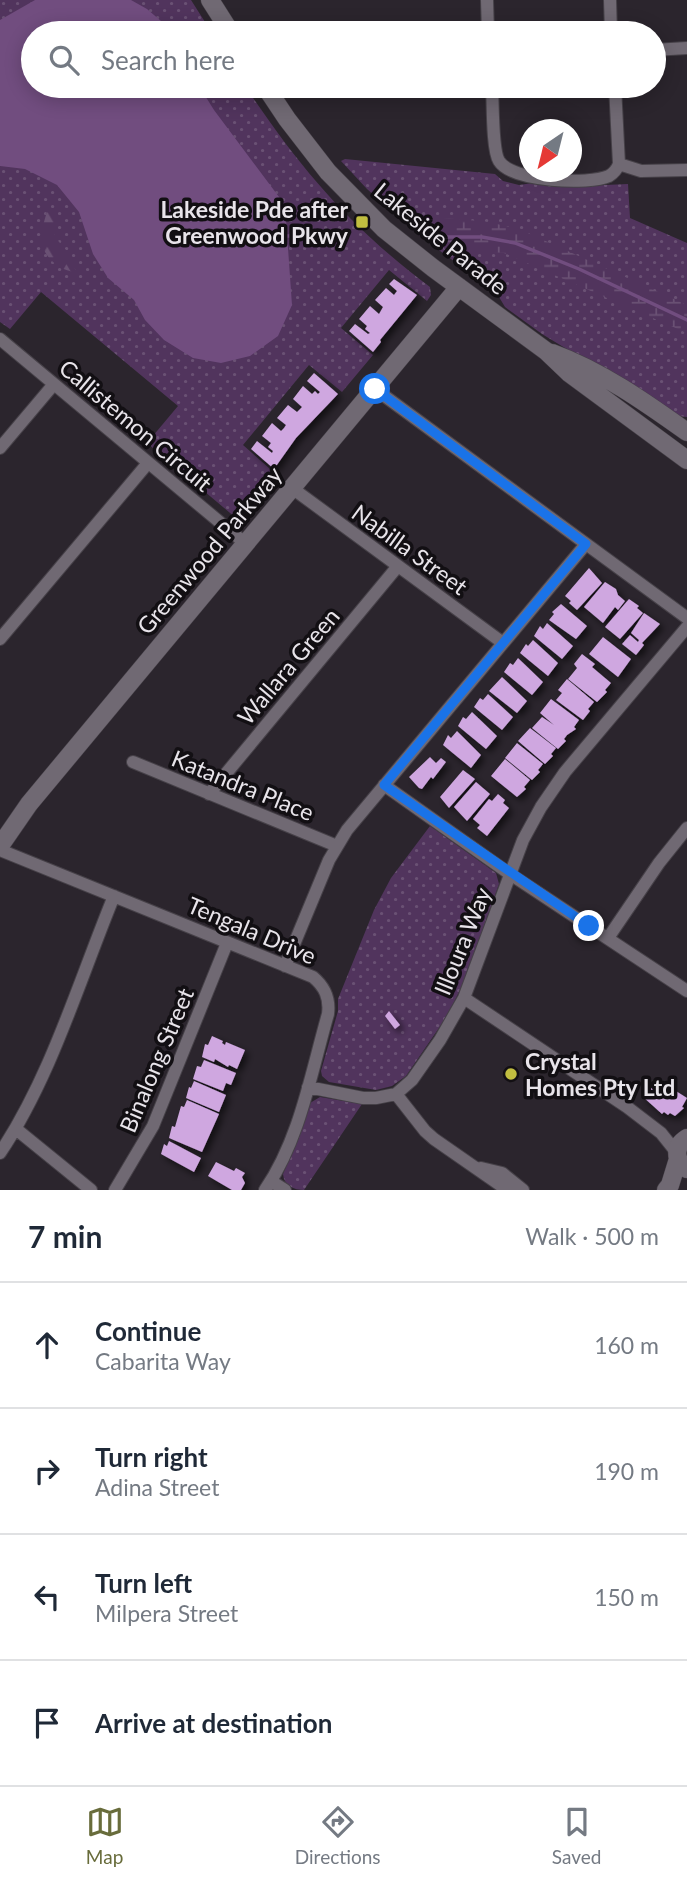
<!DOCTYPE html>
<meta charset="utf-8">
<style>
body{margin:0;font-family:Lato,sans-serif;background:#f2f2f3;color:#1f2937}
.compass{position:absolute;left:519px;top:119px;width:63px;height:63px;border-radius:50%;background:#fff;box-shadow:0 4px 18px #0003;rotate:215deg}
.stop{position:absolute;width:21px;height:21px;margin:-16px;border:5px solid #1a73e8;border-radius:50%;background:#fff}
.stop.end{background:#1a73e8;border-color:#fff;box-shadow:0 2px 7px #0008}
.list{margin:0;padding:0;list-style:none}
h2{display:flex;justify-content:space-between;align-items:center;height:91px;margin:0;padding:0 28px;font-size:30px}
h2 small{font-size:23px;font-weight:400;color:#747a83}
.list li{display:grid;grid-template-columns:46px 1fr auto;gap:21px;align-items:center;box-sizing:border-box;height:126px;padding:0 28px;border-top:2px solid #e0e1e3}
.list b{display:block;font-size:26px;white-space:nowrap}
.list p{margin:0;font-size:23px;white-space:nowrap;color:#747a83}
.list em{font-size:23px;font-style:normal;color:#747a83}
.icon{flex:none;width:38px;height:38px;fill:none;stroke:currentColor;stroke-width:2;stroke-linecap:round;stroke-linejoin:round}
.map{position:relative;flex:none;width:687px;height:1190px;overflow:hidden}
.search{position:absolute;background:#fff;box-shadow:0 4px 18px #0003;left:21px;right:21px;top:21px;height:77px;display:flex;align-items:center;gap:18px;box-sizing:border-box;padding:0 24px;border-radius:38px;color:#747a83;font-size:26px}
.sheet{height:595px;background:#fff}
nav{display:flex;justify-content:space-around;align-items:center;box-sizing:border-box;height:98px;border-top:2px solid #e0e1e3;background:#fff;font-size:19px;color:#747a83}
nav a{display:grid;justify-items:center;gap:4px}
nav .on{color:#686c3b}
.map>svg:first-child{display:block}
.green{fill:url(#green-dots)}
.forest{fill:url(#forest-firs)}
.wetland{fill:url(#wetland-marsh)}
.water{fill:#714d7f}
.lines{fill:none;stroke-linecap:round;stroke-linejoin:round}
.stream{stroke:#714d7f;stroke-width:3.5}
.building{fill:#cfa7e0;filter:url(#shadow)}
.street-casing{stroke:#464148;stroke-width:14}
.secondary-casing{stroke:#464148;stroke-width:19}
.street{stroke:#706973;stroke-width:12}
.secondary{stroke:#706973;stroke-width:18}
.route{stroke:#1a73e8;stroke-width:9}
.poi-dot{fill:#c1be40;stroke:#120f13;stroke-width:2.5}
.labels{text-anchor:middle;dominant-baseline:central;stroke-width:7;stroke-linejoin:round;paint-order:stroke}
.poi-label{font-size:23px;font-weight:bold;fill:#e8e4ea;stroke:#120f13;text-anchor:end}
.street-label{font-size:23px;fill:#e8e4ea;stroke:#120f13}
</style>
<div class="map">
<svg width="687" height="1190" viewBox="0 0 687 1190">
<defs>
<pattern id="green-dots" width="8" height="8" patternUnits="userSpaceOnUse" patternTransform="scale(1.75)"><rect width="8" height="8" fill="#51345d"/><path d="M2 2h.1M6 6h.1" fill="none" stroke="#6a5174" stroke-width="1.8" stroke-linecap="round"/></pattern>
<pattern id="forest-firs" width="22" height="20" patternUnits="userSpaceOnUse" patternTransform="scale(1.75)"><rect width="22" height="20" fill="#51345d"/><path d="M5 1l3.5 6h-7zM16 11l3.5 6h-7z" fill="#6a5174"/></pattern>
<pattern id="wetland-marsh" width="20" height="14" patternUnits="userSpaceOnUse" patternTransform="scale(1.75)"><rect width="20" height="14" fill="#51345d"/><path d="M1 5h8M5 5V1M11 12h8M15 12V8" fill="none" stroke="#6a5174"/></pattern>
<filter id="shadow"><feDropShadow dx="4" dy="4" stdDeviation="3.5" flood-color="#0009"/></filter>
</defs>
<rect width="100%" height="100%" fill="#2b252d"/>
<path class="green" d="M0,0H191L212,33H33V86H245C301,170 349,226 430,287L431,295L427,301L389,270L341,328L373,355L342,392L309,365L243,445L279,477L245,517L236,518L147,443L178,406L41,292L10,329L0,322Z
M345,159L495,174L503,181L519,185L533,183L559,187L628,184L630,218L687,243V417L677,416L542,334L505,307L496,292L417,234L367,189L341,161Z
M430,826L496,873L499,884L465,980L454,1002L441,1025L406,1076L392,1086L376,1090L329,1082L322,1076L321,1071L338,1011V999L374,910L391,878Z
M320,1097L362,1104L304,1190C294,1190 284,1186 283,1174L301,1131L310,1103Z"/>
<path class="forest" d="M47,211L56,221L54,236L71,256L76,272C59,271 43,257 41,239C41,231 45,219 47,211Z"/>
<path class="wetland" d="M449,218L488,222L519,229L687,305V333L504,253L470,250L447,251L419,223Z"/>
<path class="water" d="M35,0H131L147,9L175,33H33V86H199L214,110L285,205L292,305L278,336L250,356L221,363L193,358L164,340L145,320L134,300L108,278L93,254L79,212L57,185L25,169L0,166V20Z"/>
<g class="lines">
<path class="stream" d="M284,236H324
M433,237H482L515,243L579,269L687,320"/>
</g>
<path class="building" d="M394,279L417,295L380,340L381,342L373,352L349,331L355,324L368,334L370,333L365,329L367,326L359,319L370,306L379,314L383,307L375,300L386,288L394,295L397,291L389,284Z
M314,373L338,394L296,438L274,469L251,449L257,441L272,453L273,451L268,447L271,443L262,436L272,423L281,431L284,428L286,425L277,418L288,405L297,412L302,407L293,399L303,386L312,394L315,391L318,394L320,392L307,381Z
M589,568L602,583L577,610L569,603L571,601L565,596Z
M605,582L616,589L618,595L625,601L618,610L615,607L603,623L584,607Z
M629,599L639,606L637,608L643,613L620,639L605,627Z
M561,604L587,626L576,639L549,620L554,614L552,612Z
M644,613L660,624L642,643L644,645L636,655L622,644L630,635L638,642L639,640L631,633Z
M547,623L573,646L562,659L534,636L540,626L543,629Z
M603,637L631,659L618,677L589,654Z
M533,640L558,663L548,676L520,653L526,644L528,646Z
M582,654L595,664L592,667L611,683L605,690L607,692L597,702L568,679L577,668L574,664Z
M518,658L543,682L532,695L504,672L510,663L513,665Z
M502,677L527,701L517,713L489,691Z
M567,679L594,702L588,709L590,711L583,720L556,700L562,693L558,690Z
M488,694L513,717L502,730L474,707L480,698L483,700Z
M551,699L579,720L574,727L576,729L567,735L564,739L566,741L558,749L532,728L542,717L554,725L540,713Z
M472,712L497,736L486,749L458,726L463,717L466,719Z
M530,728L556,748L551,754L553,756L545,764L518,741Z
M457,731L481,755L471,768L443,745L448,735L451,738Z
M517,743L543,764L538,770L540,772L532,780L505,758Z
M430,757L436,763L441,758L446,762L433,779L431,777L422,789L419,788L409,777Z
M505,759L530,780L524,787L526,789L517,797L491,776Z
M463,770L475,779L449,808L440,797Z
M476,782L490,794L467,821L454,807Z
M498,794L505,800L503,803L509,808L487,836L477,828L480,825L473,819L489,799L492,801Z
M389,1011L400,1025L395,1029L385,1016Z
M212,1036L223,1041L222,1043L225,1045L226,1042L245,1050L237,1069L229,1065L228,1067L215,1059L214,1062L202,1057L205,1044L208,1045Z
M204,1060L236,1073L231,1085L226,1083L223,1091L193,1079L197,1066L201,1067Z
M194,1081L226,1095L219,1112L186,1098L189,1087L191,1088Z
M648,1086L658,1092L661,1088L672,1096L676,1091L687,1098L682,1107L684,1108L675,1116L670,1113L668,1115L664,1112L662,1114L642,1096Z
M187,1100L219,1114L202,1152L169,1138L172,1126L175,1127L181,1106L184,1107Z
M169,1141L201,1158L194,1172L161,1154L164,1144L167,1146Z
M216,1162L234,1171L236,1168L245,1173L242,1177L245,1183L241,1190H232L208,1176Z"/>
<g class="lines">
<defs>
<path id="street" d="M487,0L488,33
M610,0L611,33
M654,50L687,48
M492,86C493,102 492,150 499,161C512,182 589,185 609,176C614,173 617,169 619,164L615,86
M619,164L641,171L687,170
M0,339L246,544
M375,389L687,618
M0,448L54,384
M292,488L503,643
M0,639L148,463
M133,762L337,846
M384,785L510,874L687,991
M209,794L398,566
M0,850L313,977C325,987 330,998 328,1014C311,1073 300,1139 265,1190
M608,938L659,863L687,828
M285,966L329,860L347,830L586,544
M464,998L627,1107L661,1133L677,1153
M308,1087L363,1098H376L396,1094L412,1080L440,1040L464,998L523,840L541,807L565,772L687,627
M396,1094L425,1131L434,1139L503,1187L513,1190
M16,1129L91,1190
M0,1153C51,1077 79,981 114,896
M481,1168L502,1173L523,1190
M271,1181L285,1190
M115,1190L153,1126L227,943"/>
<path id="secondary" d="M210,0L231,33
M265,86L287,119L328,172L384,229L433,268L546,351L569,373L687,460
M552,353C601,371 645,402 687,432
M0,846L29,804L459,287
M687,1138C674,1146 674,1160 687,1169
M666,1190L670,1185L678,1159"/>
</defs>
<use href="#street" class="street-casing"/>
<use href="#secondary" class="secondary-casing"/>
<use href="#street" class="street"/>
<use href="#secondary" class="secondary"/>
</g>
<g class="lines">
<path class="route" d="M375,389L586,544L384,785L589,926"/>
</g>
<g class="poi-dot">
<rect x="355" y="215" width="14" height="14" rx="3.5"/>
<circle cx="511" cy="1074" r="7"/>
</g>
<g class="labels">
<g class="poi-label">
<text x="348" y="209">Lakeside Pde after<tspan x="348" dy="26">Greenwood Pkwy</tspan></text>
<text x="525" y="1061" text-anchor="start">Crystal<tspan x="525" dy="26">Homes Pty Ltd</tspan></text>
</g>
<g class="street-label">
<text transform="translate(441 238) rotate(39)">Lakeside Parade</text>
<text transform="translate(136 425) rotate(40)">Callistemon Circuit</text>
<text transform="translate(410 549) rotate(36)">Nabilla Street</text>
<text transform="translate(209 550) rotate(-50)">Greenwood Parkway</text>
<text transform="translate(288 666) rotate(-50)">Wallara Green</text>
<text transform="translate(243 785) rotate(22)">Katandra Place</text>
<text transform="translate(252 930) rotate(23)">Tengala Drive</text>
<text transform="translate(462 941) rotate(-68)">Illoura Way</text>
<text transform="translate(156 1060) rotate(-67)">Binalong Street</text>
</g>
</g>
</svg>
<svg class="compass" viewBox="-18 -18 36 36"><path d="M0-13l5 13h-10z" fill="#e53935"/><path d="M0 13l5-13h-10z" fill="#747a83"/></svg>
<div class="stop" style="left:375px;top:389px"></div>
<div class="stop end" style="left:589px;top:926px"></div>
<div class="search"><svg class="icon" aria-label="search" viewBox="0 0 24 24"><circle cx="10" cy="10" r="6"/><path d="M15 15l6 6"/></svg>Search here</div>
</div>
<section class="sheet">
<h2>7 min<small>Walk · 500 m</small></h2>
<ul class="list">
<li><svg class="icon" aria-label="ahead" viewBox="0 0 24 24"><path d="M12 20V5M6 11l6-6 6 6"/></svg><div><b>Continue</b><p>Cabarita Way</p></div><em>160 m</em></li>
<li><svg class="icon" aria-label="right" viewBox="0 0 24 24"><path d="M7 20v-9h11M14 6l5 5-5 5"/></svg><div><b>Turn right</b><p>Adina Street</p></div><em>190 m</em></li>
<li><svg class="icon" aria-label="left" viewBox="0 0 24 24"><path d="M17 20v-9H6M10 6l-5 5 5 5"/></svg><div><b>Turn left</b><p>Milpera Street</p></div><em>150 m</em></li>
<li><svg class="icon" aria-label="arrive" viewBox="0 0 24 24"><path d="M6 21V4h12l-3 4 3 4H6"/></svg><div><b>Arrive at destination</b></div></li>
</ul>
</section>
<nav>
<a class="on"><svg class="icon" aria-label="map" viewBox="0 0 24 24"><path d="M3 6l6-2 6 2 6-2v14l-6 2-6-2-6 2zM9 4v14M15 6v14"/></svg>Map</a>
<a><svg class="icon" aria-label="directions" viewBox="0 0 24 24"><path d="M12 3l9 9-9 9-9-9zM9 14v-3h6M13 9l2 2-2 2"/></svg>Directions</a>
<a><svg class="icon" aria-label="saved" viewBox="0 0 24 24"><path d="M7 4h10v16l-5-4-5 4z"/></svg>Saved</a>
</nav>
